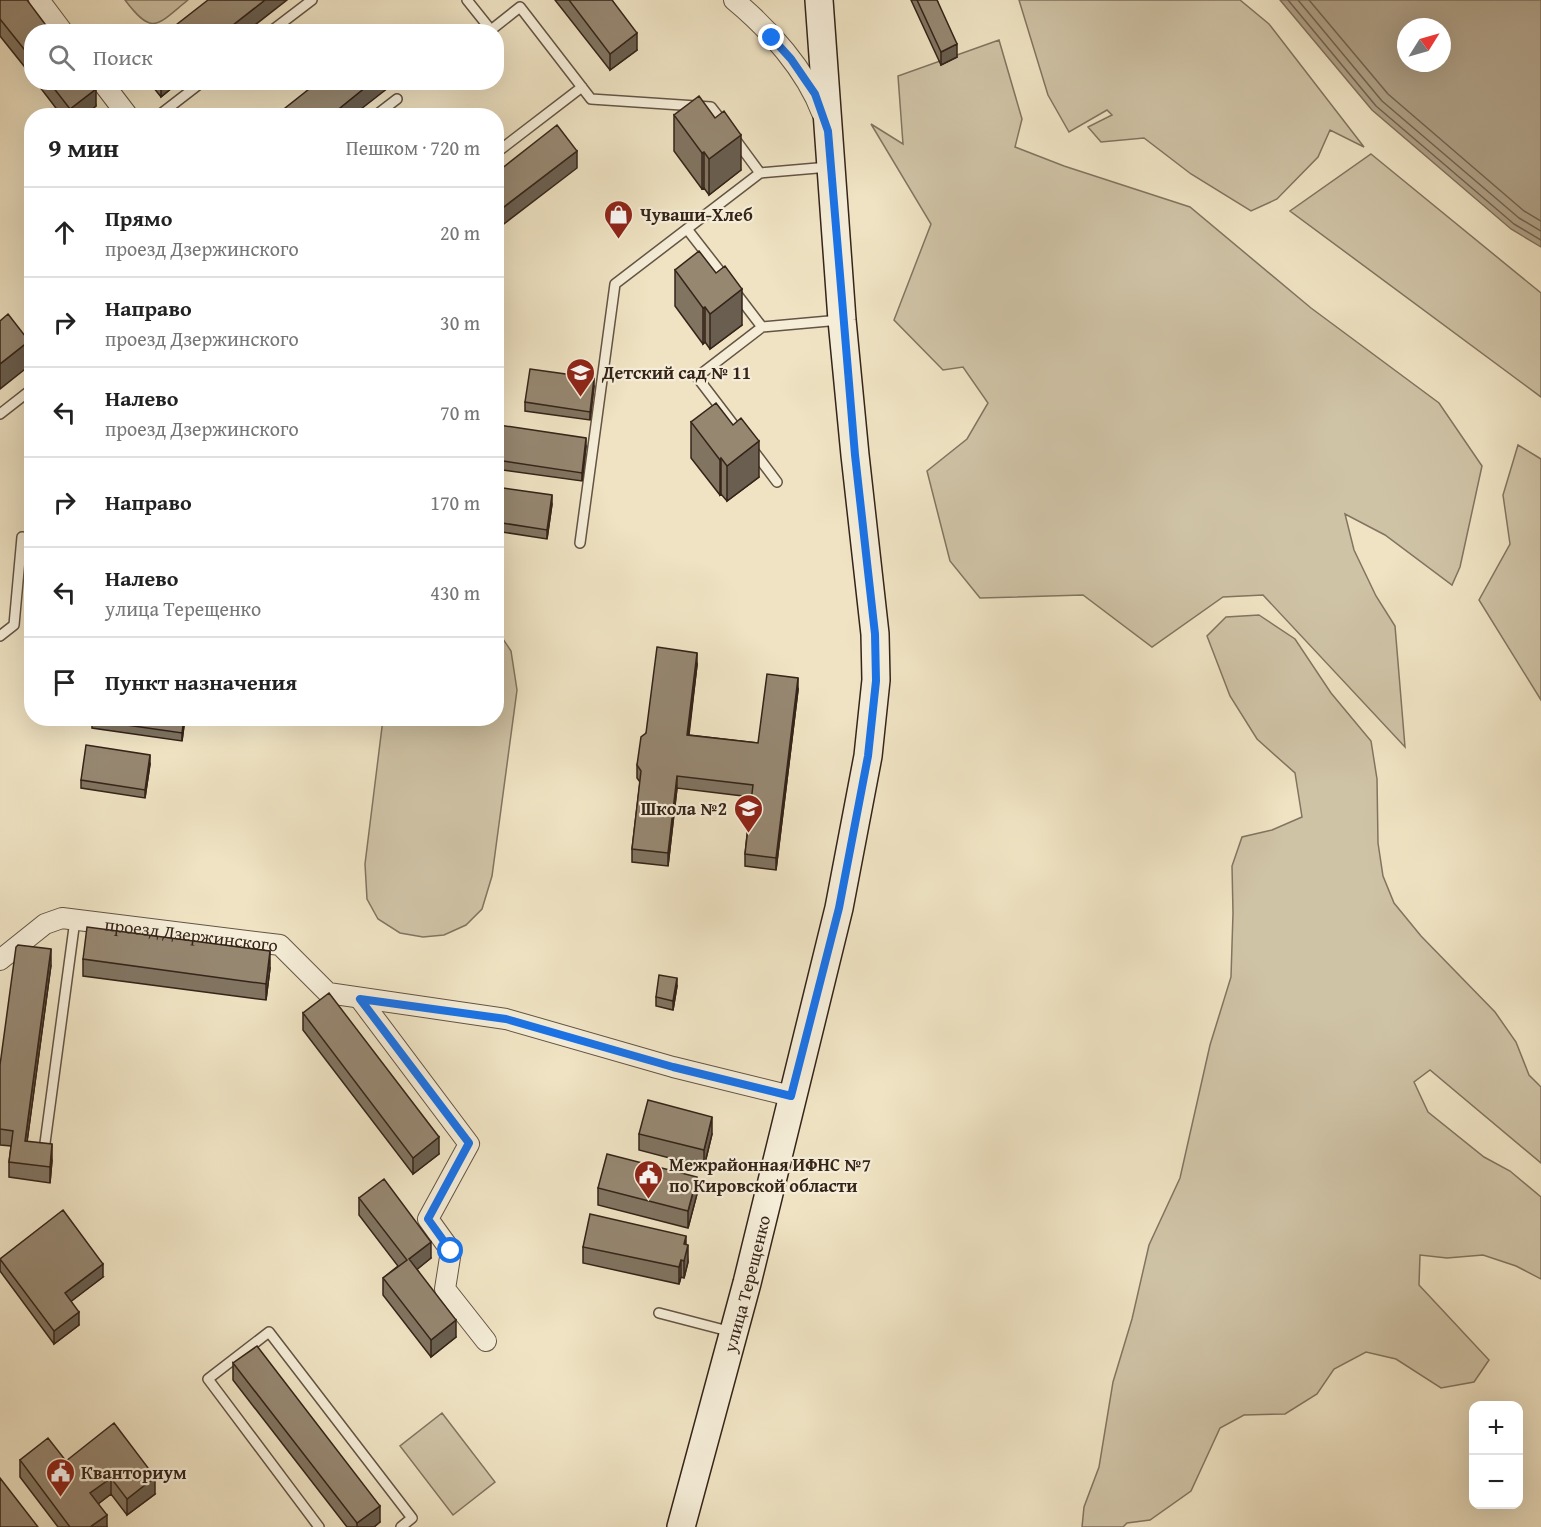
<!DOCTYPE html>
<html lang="ru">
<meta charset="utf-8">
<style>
body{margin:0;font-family:"Gentium Book Plus",serif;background:#f6f6f6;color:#222}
.controls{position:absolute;right:18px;bottom:18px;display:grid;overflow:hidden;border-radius:12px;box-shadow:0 6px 24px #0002}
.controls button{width:54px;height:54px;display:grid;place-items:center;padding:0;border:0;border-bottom:2px solid #e0e0e0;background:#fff;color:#222;font:30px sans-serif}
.compass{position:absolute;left:1397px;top:18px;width:54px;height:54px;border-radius:50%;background:#fff;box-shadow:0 6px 24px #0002;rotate:53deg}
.stop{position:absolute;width:18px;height:18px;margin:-14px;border:4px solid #1a73e8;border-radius:50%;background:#fff}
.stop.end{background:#1a73e8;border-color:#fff;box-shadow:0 2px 6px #0008}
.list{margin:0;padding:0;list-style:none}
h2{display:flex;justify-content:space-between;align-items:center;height:78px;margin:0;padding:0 24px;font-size:26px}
h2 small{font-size:20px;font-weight:400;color:#767676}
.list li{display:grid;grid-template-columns:39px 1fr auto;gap:18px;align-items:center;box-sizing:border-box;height:90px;padding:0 24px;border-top:2px solid #e0e0e0}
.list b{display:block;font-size:22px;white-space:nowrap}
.list p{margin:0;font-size:20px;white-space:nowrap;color:#767676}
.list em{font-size:20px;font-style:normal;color:#767676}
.icon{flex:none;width:33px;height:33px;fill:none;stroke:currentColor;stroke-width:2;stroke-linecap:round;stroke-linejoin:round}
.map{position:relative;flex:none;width:1541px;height:1527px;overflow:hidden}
.search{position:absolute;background:#fff;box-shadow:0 6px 24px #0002;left:24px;top:24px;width:480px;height:66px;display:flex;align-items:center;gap:15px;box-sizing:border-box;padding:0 21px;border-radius:24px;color:#767676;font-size:22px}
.panel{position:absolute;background:#fff;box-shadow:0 6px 24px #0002;left:24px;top:108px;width:480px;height:618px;border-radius:24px}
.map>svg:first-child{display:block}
.green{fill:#cfc3a6;stroke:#827460;stroke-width:1.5}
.water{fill:#b0a289;stroke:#7f705c;stroke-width:1.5;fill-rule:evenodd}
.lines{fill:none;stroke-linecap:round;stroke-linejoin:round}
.shore{stroke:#726351;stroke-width:1.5}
.lane-casing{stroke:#645444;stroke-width:12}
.street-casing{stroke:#645444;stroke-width:22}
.secondary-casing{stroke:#352419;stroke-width:30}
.lane{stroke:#f5edd8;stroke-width:9}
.street{stroke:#f5edd8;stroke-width:20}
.secondary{stroke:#f5edd8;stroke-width:27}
.wall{fill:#817461;stroke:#352419;stroke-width:1.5}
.shaded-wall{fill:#695e4f;stroke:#352419;stroke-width:1.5}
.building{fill:#968771;stroke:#352419;stroke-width:1.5}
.route{stroke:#1a73e8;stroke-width:8}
.labels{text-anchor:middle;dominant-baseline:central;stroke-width:4.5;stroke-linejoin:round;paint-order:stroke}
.poi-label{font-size:18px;font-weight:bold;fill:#352419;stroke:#f5edd8;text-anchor:start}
.street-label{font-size:18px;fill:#352419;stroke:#f5edd8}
</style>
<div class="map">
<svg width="1541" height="1527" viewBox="0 0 1541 1527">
<rect width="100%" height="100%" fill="#efe3c3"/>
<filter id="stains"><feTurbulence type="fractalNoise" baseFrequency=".00333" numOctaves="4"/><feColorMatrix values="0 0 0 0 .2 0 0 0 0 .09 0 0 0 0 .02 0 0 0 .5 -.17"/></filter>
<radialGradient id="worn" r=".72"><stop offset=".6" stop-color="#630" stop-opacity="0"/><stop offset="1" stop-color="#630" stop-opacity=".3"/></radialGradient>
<path class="green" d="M125,0H188C157,25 153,37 125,0Z
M1019,0H1240L1269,24L1364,147L1330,130L1318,157L1277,199L1251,211L1191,174L1144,138L1101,142L1088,127L1112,115L1107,110L1069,132L1048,95Z
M999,40L1022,119L1015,147L1064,166L1190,207L1311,308L1439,403L1482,466L1460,567L1452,585L1385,535L1345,514L1354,550L1376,596L1395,626L1405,747L1263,595L1223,597L1152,647L1083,595L980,598L950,561L927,471L967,439L988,403L963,367L943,370L894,320L931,224L871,124L903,144L898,76Z
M1371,154L1541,293V397L1290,211Z
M1518,445L1541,459V700L1479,600L1510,544L1503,495Z
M1259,615L1295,639L1331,693L1371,741L1377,779L1378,843L1383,876L1394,903L1421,936L1495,1012L1516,1042L1529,1075L1541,1087V1163L1430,1070L1414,1082L1428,1112L1484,1157L1510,1171L1541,1197V1279L1516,1266L1483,1255L1447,1258L1420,1255L1419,1285L1489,1360L1474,1382L1441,1388L1396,1359L1366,1352L1334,1369L1317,1394L1285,1414L1244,1415L1220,1428L1191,1491L1150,1520L1127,1523L1123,1527H1082L1084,1507L1099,1467L1113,1382L1132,1319L1149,1245L1180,1178L1210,1045L1231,977L1233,913L1232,866L1242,837L1272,830L1302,817L1295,773L1257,739L1230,696L1207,636L1226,617Z
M497,630L511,651L517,690L492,876L482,909L466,925L444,935L423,937L400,933L378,919L367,899L365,864L383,719L496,718Z
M442,1413L495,1482L453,1515L400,1446Z"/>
<path class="water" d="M1280,0H1541V247L1511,229L1372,110ZM1406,27H1442V63H1406Z"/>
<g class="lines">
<path class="shore" d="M1288,0L1376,106L1514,224L1541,240
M1298,0L1382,101L1519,218L1541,231
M1309,0L1388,94L1524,211L1541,221"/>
<defs>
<path id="lane" d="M467,0L491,30L520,7L591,99L711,107L725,125
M270,32L312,0
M158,116L202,82
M375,116L397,99
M735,139L760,173
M496,153L582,87
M687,229L726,279
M736,293L762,327L840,320
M0,414L32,389
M739,432L697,377L762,327
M753,450L777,482
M580,543L615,284L760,173L829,167
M0,636L14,625L22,537L32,538
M45,1143L75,920
M659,1313L732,1332
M319,1527L208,1379L269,1332L412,1518L401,1527"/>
<g id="street">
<path d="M39,0L63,32"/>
<path d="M734,0C769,29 806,70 822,113"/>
<path d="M102,82L128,116"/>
<path id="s1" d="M0,960L45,924L62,918L280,945L328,993L506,1019L673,1067L791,1096"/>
<path d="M360,999L469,1144L428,1219L451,1251L445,1289L486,1341"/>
</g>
<g id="secondary">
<path id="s2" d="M681,1527L747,1283L839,908L868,756L876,680L875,634L855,455L842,320L819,0"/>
</g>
</defs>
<use href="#lane" class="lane-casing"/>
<use href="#street" class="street-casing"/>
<use href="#secondary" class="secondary-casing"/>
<use href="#lane" class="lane"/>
<use href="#street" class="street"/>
<use href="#secondary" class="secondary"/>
</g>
<path class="wall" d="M0,0L32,32V76L0,36Z
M555,0H612L637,50L610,70Z
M911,0H937L957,57L941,65Z
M36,82H91L96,106L84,116H62Z
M149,82H179L161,97Z
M674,115L741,170L709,195L704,188L702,189L674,151Z
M675,270L742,325L710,349L705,342L703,344L675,306Z
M594,386L590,420L525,411V402Z
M691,422L759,477L727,501L721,494L720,495L691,458Z
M496,444L586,446L582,481L496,469Z
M496,487L552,504L547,539L496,531Z
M697,665L689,735L758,743L798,690L776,870L745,866V854L751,797L677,788L668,866L632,862V849L640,782L637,778V765L646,733Z
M92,718H185L182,741L92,728Z
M150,764L145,798L81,788V780Z
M83,959L270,968L266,1000L83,976Z
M51,965L27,1141L52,1160L50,1183L9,1177V1162L11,1146L0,1145V1065Z
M677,986L673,1010L656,1006V997Z
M303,1013L439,1154L413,1174L303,1030Z
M639,1134H712L704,1167L639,1150Z
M598,1188L697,1194L688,1228L598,1205Z
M359,1198L431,1258L417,1269L456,1337L431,1357L383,1295V1278L398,1266L359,1215Z
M686,1245L688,1262L684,1278L681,1277L679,1284L583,1263V1247Z
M0,1259L103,1277L71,1301L79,1325L54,1344L0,1271Z
M233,1363L380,1522L374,1527H347L233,1380Z
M20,1460L66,1461L155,1494L127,1515L111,1494L98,1504L107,1527H58L20,1477Z"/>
<path class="shaded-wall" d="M265,0H287L246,32H224Z
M637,33V50L610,70V54Z
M957,44V57L941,65V52Z
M161,82H179L161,97Z
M372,82H388V88L352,116H330Z
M96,89V106L84,116H70V109Z
M741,135V170L709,195V159Z
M577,151V168L496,230V213Z
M704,152V188L702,189V153Z
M742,289V325L710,349V314Z
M705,307V342L703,344V308Z
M29,341V366L0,389V364Z
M594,378V386L590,420V412Z
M586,438V446L582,481V473Z
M759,441V477L727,501V466Z
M721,458V494L720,495V460Z
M552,495V504L547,539V530Z
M697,653V665L687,747V735Z
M798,678V690L776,870V858Z
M184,718H185L182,741V733Z
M150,755V764L145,798V790Z
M677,776V788L668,866V853Z
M51,949V965L25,1157V1141Z
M270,951V968L266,1000V984Z
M677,978V986L673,1010V1001Z
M712,1117V1134L704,1167V1150Z
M439,1137V1154L413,1174V1158Z
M52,1144V1160L50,1183V1167Z
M697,1177V1194L688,1228V1211Z
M686,1236V1253L688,1245V1262L684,1278V1244Z
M431,1242V1258L409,1276V1259Z
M681,1260V1277L679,1284V1267Z
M103,1264V1277L65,1306V1293Z
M79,1312V1325L54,1344V1331Z
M456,1320V1337L431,1357V1340Z
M155,1477V1494L127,1515V1499Z
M111,1478V1494L90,1510V1493Z
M380,1506V1522L374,1527H357V1523Z
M107,1515V1527H90Z"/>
<path class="building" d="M0,0H27L51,32H32V59L0,19Z
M208,0H265L224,32H167Z
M569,0H612L637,33L610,54Z
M917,0H937L957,44L941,52Z
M49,82H91L96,89L70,109Z
M318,82H372L330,116H275Z
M699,96L715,118L724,111L741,135L709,159L704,152L702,153L674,115Z
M557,125L577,151L496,213V173Z
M699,251L716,273L725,266L742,289L710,314L705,307L703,308L675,270Z
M8,314L29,341L0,364V321Z
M530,369L594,378L590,412L525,402Z
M716,403L733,425L741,418L759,441L727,466L721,458L720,460L691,422Z
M499,425L586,438L582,473L496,460V444Z
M496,487L552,495L547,530L496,522Z
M657,647L697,653L687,735L758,743L767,674L798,678L776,858L745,854L753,785L677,776L668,853L632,849L641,771L637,765L641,737L646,733Z
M92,718H184L182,733L92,720Z
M86,745L150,755L145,790L81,780Z
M87,927L270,951L266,984L83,959Z
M18,945L51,949L25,1141L52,1144L50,1167L9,1162L13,1131L0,1129V1065L16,947Z
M659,975L677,978L673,1001L656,997Z
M329,993L439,1137L413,1158L303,1013Z
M648,1100L712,1117L704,1150L639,1134Z
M607,1154L697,1177L688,1211L598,1188Z
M384,1179L431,1242L409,1259L456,1320L431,1340L383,1278L407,1260L359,1198Z
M63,1210L103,1264L65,1293L79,1312L54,1331L0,1259Z
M590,1214L686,1236L684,1244L688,1245L684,1261L681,1260L679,1267L583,1247Z
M257,1346L380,1506L357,1523L233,1363Z
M114,1423L155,1477L127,1499L111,1478L90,1493L107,1515L90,1527H70L20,1460L48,1438L66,1461Z
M0,1478L38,1527H0Z"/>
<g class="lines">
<path class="route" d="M451,1251L428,1219L469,1143L360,999L506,1019L673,1067L791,1096L839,908L868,756L876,681L875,634L855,455L828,131L815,94L791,59L772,38"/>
</g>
<defs>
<symbol id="shop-pin" viewBox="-11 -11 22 30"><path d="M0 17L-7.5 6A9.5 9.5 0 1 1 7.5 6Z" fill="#8f2418" stroke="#f5edd8"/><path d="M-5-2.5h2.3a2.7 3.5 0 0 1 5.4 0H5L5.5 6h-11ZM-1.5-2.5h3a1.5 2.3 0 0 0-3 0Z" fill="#fff"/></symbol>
<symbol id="school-pin" viewBox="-11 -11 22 30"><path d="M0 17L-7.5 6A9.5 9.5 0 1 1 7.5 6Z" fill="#8f2418" stroke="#f5edd8"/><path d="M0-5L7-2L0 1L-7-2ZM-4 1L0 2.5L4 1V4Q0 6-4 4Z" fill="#fff"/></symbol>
<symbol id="civic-pin" viewBox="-11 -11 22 30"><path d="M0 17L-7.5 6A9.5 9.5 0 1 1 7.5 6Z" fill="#8f2418" stroke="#f5edd8"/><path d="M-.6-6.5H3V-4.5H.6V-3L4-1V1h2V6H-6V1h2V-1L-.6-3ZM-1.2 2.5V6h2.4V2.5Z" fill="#fff"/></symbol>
</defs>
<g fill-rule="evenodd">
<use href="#shop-pin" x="602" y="198" width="33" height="45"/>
<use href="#school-pin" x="564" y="356" width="33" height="45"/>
<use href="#school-pin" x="732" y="792" width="33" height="45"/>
<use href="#civic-pin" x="632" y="1158" width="33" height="45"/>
<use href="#civic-pin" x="44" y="1456" width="33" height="45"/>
</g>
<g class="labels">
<g class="poi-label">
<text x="640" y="214">Чуваши-Хлеб</text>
<text x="602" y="372">Детский сад № 11</text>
<text x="727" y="808" text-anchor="end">Школа №2</text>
<text x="669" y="1164">Межрайонная ИФНС №7<tspan x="669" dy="21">по Кировской области</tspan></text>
<text x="81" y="1472">Кванториум</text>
</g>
<g class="street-label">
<text stroke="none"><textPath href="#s1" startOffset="206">проезд Дзержинского</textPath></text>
<text stroke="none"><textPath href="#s2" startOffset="252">улица Терещенко</textPath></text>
</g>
</g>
<rect width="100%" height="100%" filter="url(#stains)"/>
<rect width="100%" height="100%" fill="url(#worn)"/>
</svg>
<div class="controls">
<button>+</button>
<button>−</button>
</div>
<svg class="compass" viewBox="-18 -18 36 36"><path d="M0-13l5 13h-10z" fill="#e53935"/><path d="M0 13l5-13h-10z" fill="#767676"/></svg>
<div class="stop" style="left:451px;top:1251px"></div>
<div class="stop end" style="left:772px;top:38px"></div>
<div class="search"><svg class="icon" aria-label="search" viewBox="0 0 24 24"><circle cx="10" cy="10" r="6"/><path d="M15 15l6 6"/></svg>Поиск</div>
<section class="panel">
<h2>9 мин<small>Пешком · 720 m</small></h2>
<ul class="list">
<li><svg class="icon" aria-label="ahead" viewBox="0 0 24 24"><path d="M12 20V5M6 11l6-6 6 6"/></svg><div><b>Прямо</b><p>проезд Дзержинского</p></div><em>20 m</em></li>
<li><svg class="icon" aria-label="right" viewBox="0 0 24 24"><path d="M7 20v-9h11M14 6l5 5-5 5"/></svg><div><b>Направо</b><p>проезд Дзержинского</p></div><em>30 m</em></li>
<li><svg class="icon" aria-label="left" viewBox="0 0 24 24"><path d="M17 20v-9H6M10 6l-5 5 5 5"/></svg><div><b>Налево</b><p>проезд Дзержинского</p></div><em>70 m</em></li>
<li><svg class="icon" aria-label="right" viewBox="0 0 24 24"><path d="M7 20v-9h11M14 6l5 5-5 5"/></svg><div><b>Направо</b></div><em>170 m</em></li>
<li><svg class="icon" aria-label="left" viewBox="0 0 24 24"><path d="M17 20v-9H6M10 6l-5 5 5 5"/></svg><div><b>Налево</b><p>улица Терещенко</p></div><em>430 m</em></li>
<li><svg class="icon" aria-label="arrive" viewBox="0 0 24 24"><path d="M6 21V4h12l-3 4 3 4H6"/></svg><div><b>Пункт назначения</b></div></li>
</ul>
</section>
</div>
